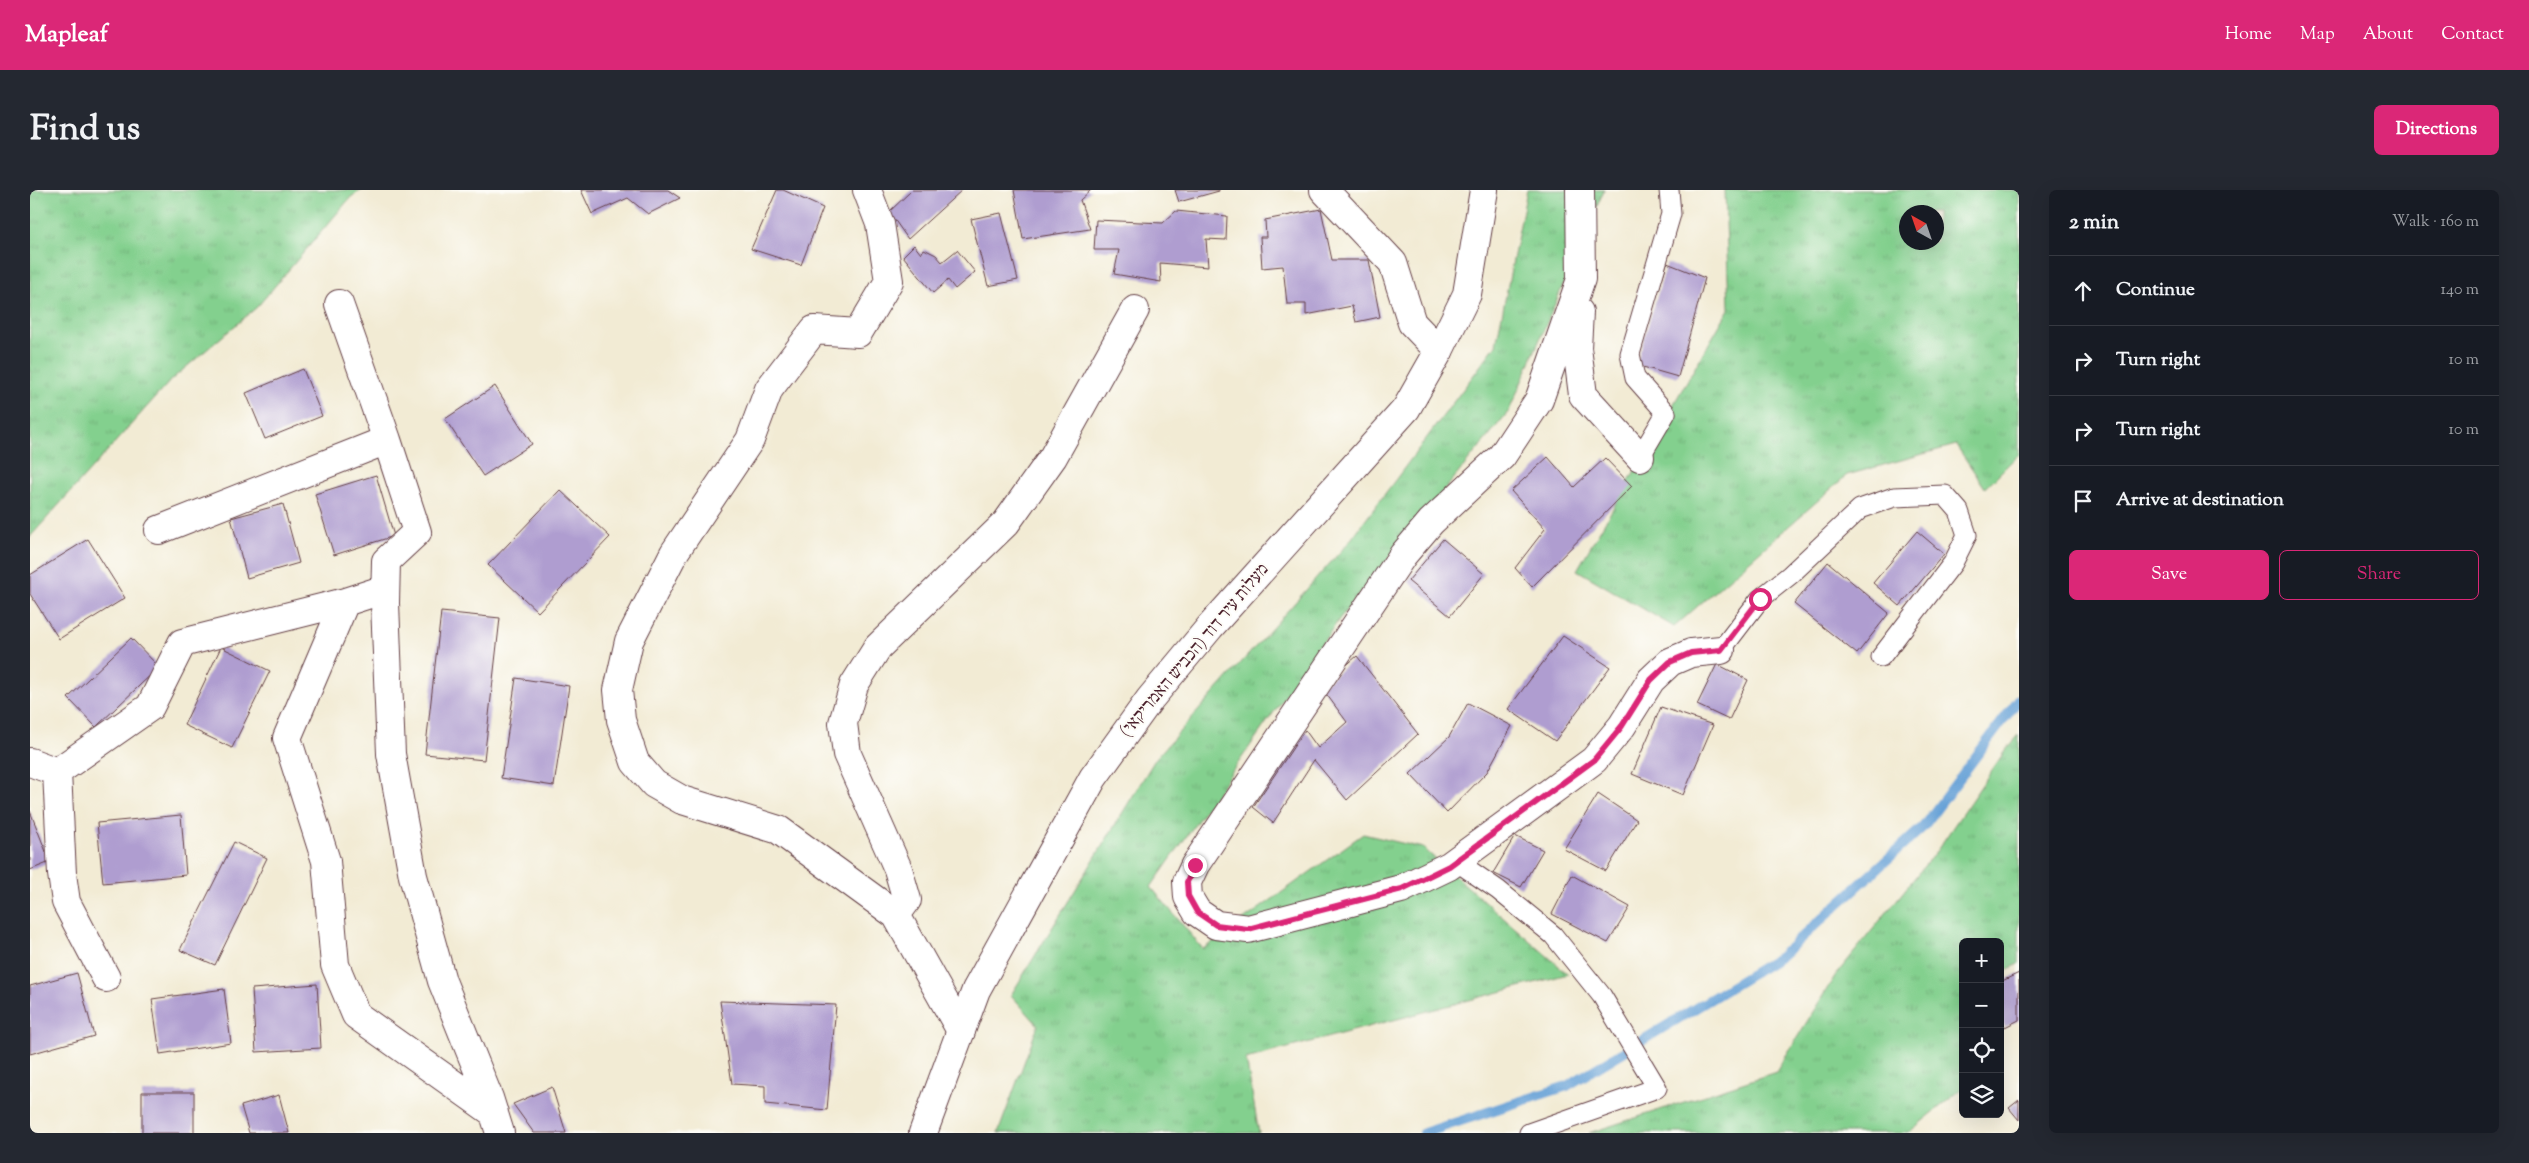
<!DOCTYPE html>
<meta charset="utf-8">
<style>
body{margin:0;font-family:"Sorts Mill Goudy","Frank Ruhl Libre",serif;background:#242831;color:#f1f3f6}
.controls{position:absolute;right:15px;bottom:15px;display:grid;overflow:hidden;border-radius:8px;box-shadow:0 5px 20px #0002}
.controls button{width:45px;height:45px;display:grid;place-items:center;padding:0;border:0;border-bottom:1px solid #363941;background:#171b24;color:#f1f3f6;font:25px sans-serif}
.compass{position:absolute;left:1869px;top:15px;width:45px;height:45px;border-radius:50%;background:#171b24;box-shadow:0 5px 20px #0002;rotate:320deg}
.stop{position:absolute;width:15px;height:15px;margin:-11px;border:4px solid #db2777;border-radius:50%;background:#fff}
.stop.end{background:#db2777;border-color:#fff;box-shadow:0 1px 5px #0008}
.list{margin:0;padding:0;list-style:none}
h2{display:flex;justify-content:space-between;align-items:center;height:65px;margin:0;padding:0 20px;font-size:21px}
h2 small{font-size:16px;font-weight:400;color:#9ea1a6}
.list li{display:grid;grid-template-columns:32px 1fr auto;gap:15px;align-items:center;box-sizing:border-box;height:70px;padding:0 20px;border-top:1px solid #363941}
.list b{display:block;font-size:19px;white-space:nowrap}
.list em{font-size:16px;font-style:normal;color:#9ea1a6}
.actions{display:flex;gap:10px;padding:15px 20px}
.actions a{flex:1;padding:11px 0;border:1px solid #db2777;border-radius:8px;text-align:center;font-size:18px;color:#db2777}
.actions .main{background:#db2777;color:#fff}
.icon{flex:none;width:28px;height:28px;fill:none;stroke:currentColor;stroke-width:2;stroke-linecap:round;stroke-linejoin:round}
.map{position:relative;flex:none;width:1989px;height:943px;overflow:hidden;border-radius:8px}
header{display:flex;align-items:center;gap:30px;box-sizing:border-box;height:70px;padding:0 25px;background:#db2777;color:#fff}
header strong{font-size:24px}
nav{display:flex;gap:28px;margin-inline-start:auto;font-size:18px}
.intro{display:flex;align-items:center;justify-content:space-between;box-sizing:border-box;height:120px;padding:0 30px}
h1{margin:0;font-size:35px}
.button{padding:12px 22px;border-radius:8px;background:#db2777;color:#fff;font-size:18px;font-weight:700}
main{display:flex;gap:30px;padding:0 30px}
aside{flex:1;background:#171b24;border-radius:8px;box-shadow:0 5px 20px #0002}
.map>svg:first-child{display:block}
.grass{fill:url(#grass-tufts);stroke:#66785c;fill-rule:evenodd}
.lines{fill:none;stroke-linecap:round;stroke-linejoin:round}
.stream{stroke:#67a2d7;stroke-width:10}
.building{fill:#af9dd0}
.lane-casing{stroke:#633e44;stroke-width:21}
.street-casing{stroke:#633e44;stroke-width:30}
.secondary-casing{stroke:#633e44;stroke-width:30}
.lane{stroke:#fff;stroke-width:19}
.street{stroke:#fff;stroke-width:28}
.secondary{stroke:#fff;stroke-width:28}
.route{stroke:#db2777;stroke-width:6}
.labels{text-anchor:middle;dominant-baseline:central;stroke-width:4;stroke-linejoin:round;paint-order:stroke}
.street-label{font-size:18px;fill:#4a1f2b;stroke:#fdfcf7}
</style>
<header>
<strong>Mapleaf</strong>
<nav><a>Home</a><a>Map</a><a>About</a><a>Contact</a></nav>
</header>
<div class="intro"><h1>Find us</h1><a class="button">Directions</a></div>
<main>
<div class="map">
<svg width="1989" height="943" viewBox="0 0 1989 943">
<defs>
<pattern id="grass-tufts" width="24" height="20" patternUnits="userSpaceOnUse" patternTransform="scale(1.25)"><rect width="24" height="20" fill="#83d08e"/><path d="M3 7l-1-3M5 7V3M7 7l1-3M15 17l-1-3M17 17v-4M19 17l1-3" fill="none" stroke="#73b27b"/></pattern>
</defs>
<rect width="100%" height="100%" fill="#fdfcf7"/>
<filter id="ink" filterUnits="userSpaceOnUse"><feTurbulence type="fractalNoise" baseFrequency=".02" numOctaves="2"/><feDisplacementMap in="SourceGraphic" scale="10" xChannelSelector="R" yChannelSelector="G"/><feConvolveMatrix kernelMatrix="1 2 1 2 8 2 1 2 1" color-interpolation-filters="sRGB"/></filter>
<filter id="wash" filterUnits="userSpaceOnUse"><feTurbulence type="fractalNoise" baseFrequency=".0096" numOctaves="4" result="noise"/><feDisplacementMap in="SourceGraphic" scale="20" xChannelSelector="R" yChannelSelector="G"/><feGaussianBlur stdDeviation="1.12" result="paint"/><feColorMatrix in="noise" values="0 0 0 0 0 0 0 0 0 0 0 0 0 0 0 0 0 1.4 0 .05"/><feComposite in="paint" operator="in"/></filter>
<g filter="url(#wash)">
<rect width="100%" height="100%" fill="#f2ebd4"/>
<path class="grass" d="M0,0H332L321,7L227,117L141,190L0,347Z
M1497,0H1574L1479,221L1310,428L1121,697L1173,759L1333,644L1393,658L1538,784L1216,869L1229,943H968L1008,835L981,805L1126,568L1319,352L1466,155Z
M1695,0H1989V264L1955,298L1926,255L1817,285L1644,437L1547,380L1699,119ZM1876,22H1906V52H1876Z
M1989,545V774L1970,783V752H1933V898L1878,943H1559L1746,882L1805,786L1908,659L1975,561Z"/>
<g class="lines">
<path class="stream" d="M1394,943L1537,896L1750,767L1893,637L1989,509"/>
</g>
<g id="blocks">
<path class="building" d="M551,0H638L650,8L618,24L598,8L562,24Z
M747,0H753L793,18L771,75L721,59Z
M882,0H932L878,49L859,22Z
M984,0H1061L1050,10L1060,39L993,49Z
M1145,0H1189V1L1149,12Z
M1291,19L1302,70H1339L1350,127L1326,132L1322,116L1276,125V114H1257L1253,76L1232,78L1230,47H1236L1235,30Z
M1146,21L1197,26L1196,50L1176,49L1178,77L1130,73L1131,92L1084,84L1089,60H1064L1066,30L1133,33Z
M971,23L988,90L958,96L941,29Z
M884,55L891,64L894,59L906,65L912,72L927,60L945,82L925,99L918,90L903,103L873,66Z
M1637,73L1675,88L1648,187L1606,175Z
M273,179L292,226L235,249L216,203Z
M465,196L502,254L453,286L415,229Z
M1518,267L1544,297L1575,268L1602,296L1502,397L1485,378L1515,339L1481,301Z
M346,285L364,346L304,365L285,304Z
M530,300L580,347L508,422L458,375Z
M253,314L269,373L217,388L201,328Z
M1887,341L1914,364L1870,416L1843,393Z
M58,349L95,408L29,449L0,404V385Z
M1413,349L1454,384L1420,426L1378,391Z
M1798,372L1859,423L1827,464L1764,414Z
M411,422L470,428L454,570L395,564Z
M1533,446L1580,477L1525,551L1478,519Z
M101,448L129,477L66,537L38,508Z
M191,457L240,481L202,558L154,535Z
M1327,466L1388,544L1317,610L1284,570L1243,633L1223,617L1275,540L1288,558L1317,532L1291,497Z
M1687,474L1718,490L1699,530L1667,515Z
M486,488L539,496L524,596L471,588Z
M1438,513L1482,536L1457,582L1417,623L1380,584L1419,547Z
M1631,517L1683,535L1653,605L1602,584Z
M1568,604L1607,630L1576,681L1534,659Z
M0,621L20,672L0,680Z
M151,625L156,685L73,693L67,633Z
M1485,646L1513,660L1491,697L1463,683Z
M204,652L237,668L185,775L150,760Z
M1542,685L1600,717L1578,753L1522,724Z
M47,783L64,846L0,864V796Z
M1989,783V830L1975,837L1970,827V792Z
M287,794L291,858L226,862L222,799Z
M194,799L201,853L130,864L122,809Z
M690,811L806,815L797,920L735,914V896L702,894Z
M522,897L536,943H504L483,914Z
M112,902H164V943H112Z
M249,905L259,943H219L211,916Z
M1989,910V930L1979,918Z"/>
</g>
</g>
<g filter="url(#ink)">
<use href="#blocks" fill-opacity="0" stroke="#633e44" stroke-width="1"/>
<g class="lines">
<defs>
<path id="lane" d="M1610,267L1636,223L1605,188L1600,164L1641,24L1639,0
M1691,460L1730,409L1760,385L1830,319L1864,307L1915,305L1929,321L1937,345L1923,373L1851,467
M1426,671L1468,700L1523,745L1572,806L1627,898L1499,943"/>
<path id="street" d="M837,0L850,34L859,91L828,143L784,140L739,199L720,250L644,363L599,451L588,500L591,530L605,572L624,594L652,610L749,640L866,725L931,841
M1294,0L1363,73L1382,133L1409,161
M1550,0L1551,89L1509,210L1472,266L1401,332L1373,365L1165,675L1157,692L1158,707L1167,722L1186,735L1218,739L1371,699L1419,676L1564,570L1592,536L1621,490L1640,472L1661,463L1691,460
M309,114L357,250L387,342L356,371L355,413L361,564L383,686L412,791L459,908L470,943
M1549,122L1547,158L1553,205L1610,267
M129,340L357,250
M355,399L315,412L257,548L296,671L305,775L326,825L464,923
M0,572L27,582L120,517L152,453L315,412
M27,582L32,684L36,712L76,788
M866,725L877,710L868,679L817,564L813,533L824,495L848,457L976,333L1023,267L1105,120"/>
<path id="secondary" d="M893,943L946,800L1063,588L1120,509L1180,437L1376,219L1409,161L1437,104L1454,0"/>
</defs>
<use href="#lane" class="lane-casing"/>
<use href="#street" class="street-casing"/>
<use href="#secondary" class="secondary-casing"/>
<use href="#lane" class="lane"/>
<use href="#street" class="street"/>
<use href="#secondary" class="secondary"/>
</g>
</g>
<g class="lines" filter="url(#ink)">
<path class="route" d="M1165,675L1157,692L1158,706L1167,722L1186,735L1218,739L1372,699L1419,676L1564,570L1592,536L1621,490L1640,472L1661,463L1691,460L1730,409"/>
</g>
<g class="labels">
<g class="street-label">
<text transform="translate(1165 461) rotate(-50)">מעלות עיר דוד (הכביש האמריקאי)</text>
</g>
</g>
</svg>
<div class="controls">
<button>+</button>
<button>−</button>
<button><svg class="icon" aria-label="locate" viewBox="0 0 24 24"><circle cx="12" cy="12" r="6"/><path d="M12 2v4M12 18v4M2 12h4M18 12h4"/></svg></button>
<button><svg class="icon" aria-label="layers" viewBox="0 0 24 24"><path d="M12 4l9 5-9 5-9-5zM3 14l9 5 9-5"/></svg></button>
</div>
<svg class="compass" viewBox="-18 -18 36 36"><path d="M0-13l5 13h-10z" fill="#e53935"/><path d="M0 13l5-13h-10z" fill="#9ea1a6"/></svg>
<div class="stop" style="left:1730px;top:409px"></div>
<div class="stop end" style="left:1165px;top:675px"></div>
</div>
<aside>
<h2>2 min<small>Walk · 160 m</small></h2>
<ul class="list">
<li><svg class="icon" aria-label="ahead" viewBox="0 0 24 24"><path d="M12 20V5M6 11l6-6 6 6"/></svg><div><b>Continue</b></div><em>140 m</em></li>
<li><svg class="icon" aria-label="right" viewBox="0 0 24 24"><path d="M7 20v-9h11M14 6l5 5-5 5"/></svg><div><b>Turn right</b></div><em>10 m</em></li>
<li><svg class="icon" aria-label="right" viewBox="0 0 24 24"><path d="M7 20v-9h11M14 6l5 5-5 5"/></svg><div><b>Turn right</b></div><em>10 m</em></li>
<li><svg class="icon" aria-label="arrive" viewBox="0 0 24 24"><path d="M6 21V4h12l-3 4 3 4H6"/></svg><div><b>Arrive at destination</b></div></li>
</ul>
<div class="actions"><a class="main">Save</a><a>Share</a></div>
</aside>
</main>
